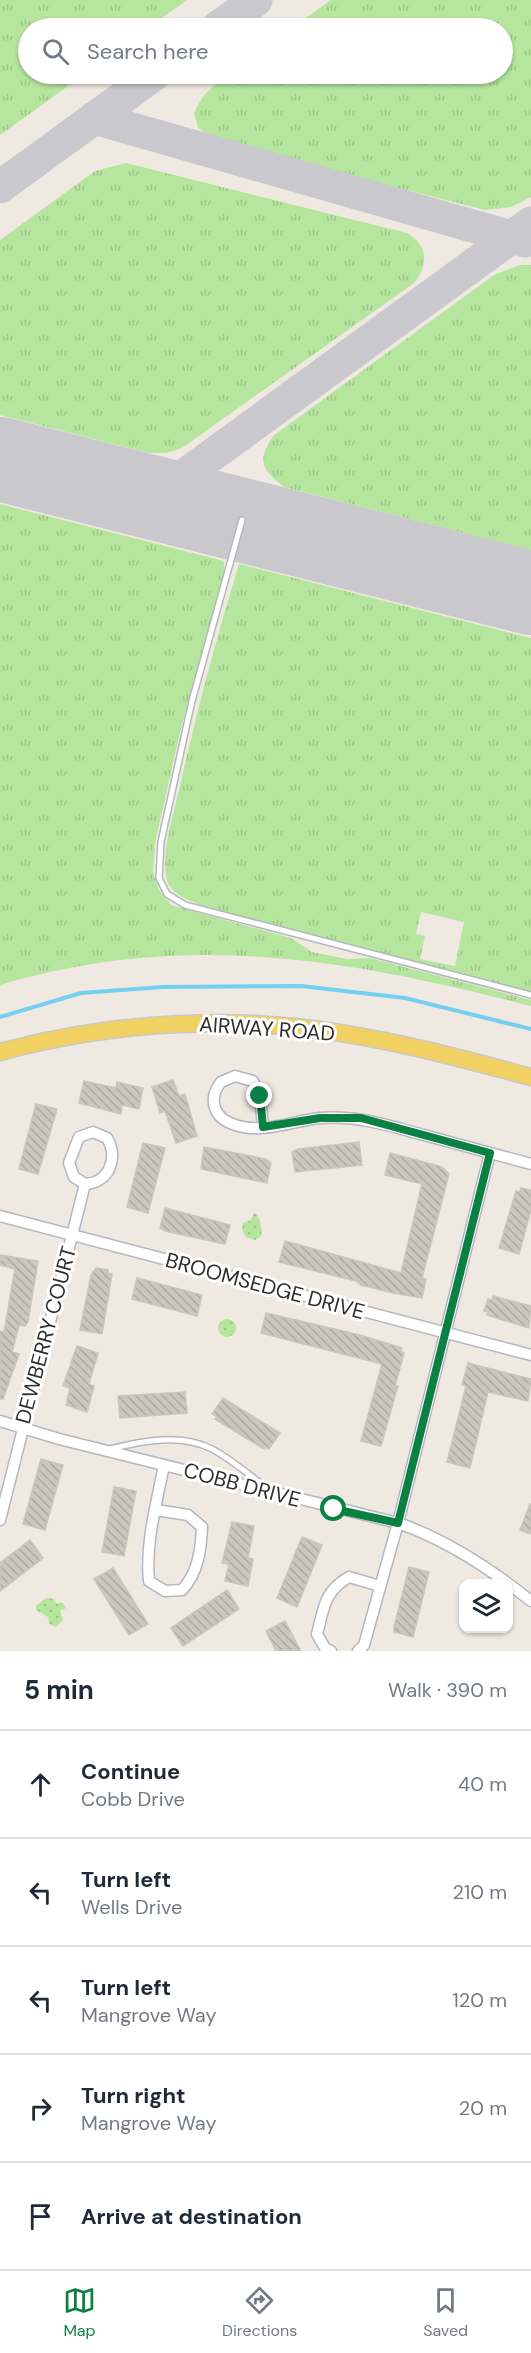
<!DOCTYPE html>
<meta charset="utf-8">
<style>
body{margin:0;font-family:"DM Sans",sans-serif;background:#f6f6f7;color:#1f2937}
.controls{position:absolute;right:18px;bottom:18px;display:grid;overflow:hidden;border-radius:12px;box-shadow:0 2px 4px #0004}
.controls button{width:54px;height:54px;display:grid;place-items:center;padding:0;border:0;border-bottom:2px solid #e0e1e3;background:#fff;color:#1f2937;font:30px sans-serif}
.stop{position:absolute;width:18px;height:18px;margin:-14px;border:4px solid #0b8043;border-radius:50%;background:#fff}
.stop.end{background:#0b8043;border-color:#fff;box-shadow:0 2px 6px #0008}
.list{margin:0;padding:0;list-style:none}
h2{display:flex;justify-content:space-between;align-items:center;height:78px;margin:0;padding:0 24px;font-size:26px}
h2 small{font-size:20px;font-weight:400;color:#747a83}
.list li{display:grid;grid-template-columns:39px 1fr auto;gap:18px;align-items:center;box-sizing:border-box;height:108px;padding:0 24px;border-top:2px solid #e0e1e3}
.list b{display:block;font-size:22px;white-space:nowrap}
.list p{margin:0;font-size:20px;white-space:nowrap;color:#747a83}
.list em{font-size:20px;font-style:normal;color:#747a83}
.icon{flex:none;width:33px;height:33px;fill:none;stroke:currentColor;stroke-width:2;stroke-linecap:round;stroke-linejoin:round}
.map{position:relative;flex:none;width:531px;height:1651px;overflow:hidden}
.search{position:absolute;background:#fff;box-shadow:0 2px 4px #0004;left:18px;right:18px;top:18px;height:66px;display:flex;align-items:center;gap:15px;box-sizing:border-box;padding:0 21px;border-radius:33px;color:#747a83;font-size:22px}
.sheet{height:618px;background:#fff}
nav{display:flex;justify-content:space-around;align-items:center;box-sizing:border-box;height:84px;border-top:2px solid #e0e1e3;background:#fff;font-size:16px;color:#747a83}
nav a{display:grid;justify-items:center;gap:3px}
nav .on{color:#0b8043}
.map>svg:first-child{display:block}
.grass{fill:url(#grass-tufts);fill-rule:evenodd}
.park{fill:url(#park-dots)}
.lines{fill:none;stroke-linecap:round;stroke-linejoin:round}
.stream{stroke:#75cff0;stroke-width:4}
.taxiway{stroke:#c9c8cc;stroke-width:33}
.runway{stroke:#c9c8cc;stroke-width:84}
.building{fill:url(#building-back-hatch);stroke:#cbc5ba;stroke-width:1.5}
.service-casing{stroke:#b4b7c1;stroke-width:8}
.minor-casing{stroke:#b4b7c1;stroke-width:13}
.primary-casing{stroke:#c9c9c9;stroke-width:19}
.service{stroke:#fff;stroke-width:5}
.minor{stroke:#fff;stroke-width:10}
.primary{stroke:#f2d163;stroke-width:16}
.route{stroke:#0b8043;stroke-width:8}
.labels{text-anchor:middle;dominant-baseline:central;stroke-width:6;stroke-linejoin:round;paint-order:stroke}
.street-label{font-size:21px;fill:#2e2e2e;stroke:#fff}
</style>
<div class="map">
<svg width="531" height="1651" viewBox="0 0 531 1651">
<defs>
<pattern id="grass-tufts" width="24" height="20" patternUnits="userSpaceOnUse" patternTransform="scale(1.5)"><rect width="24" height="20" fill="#b6e59e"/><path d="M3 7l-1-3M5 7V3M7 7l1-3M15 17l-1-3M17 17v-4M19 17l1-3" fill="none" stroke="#9dc588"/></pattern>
<pattern id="park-dots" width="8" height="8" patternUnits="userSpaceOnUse" patternTransform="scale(1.5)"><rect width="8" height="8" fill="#b6e59e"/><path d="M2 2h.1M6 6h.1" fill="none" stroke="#9dc588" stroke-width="1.8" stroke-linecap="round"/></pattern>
<pattern id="building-back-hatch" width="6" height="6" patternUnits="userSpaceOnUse" patternTransform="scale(1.5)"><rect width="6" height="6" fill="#cbc7bf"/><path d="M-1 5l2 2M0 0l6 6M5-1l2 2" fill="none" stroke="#afaba4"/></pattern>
</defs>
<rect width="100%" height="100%" fill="#efe9e1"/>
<path class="grass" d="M0,0H187L148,28H28V74H85L0,135Z
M331,0H531V197L511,207L485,210L211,140L198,127L194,114C202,94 212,86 230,74H502V28H292Z
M126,163L407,233C428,245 429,265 414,283L182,448L166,453H149L0,415V240L95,171Z
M520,265H531V550L284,487C261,469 257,461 273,436L494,275Z
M0,504L224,561V576L181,728L155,843L153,872L159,890L171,905L291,938L312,952L347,959L370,958L531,1000V1006C349,959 185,930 0,985Z
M239,564L531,638V992L203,906C189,901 168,893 166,876C162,849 173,817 179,790C196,714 216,639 239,564ZM421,912L464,922L455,966L420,959L425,936L416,934Z"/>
<path class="park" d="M254,1213C260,1215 263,1230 261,1236L255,1240L246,1237L242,1230L243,1223L251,1220Z
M218 1328a9 9 0 1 1 18 0a9 9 0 1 1-18 0Z
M46,1598L54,1599L57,1604L62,1602L66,1608L60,1611L63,1620L56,1627L49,1624L48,1617L36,1610V1606Z"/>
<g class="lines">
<path class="stream" d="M0,1017L81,993L163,987L301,986L405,998L531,1029"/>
<path class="taxiway" d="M217,28L256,0
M94,118L525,241
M0,187L155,74
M153,498L531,223"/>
<path class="runway" d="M0,459L531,593"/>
</g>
<path class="building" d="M173,1080L179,1096L185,1094L197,1136L176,1143L165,1111L160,1113L152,1087Z
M84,1081L116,1088L117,1082L143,1088L139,1109L122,1105L121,1114L79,1103Z
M36,1104L57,1109L38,1174L19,1169Z
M359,1142L362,1165L295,1172L292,1152L298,1149Z
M143,1143L165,1148L148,1213L127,1207Z
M204,1147L266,1159L271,1163L267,1183L201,1169Z
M390,1153L442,1167L449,1174L422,1278L426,1279L422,1298L393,1293L361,1285L356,1281L279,1262L285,1241L401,1273L422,1184L385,1175Z
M521,1188L531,1190V1210L519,1254L499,1248L516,1191L520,1192Z
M165,1208L230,1225L225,1244L165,1231L160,1228Z
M0,1255L38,1261L28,1322L25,1326L19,1325L12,1352L19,1354L3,1399H0V1331L4,1332L15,1269L0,1265Z
M96,1268L108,1270V1274H112L102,1334L80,1330L91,1275Z
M137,1278L202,1295L197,1316L132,1299Z
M493,1296L531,1306L529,1328L487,1315L488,1312L484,1311L488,1299L492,1300Z
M266,1313L360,1335L402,1348L401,1352L404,1353L395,1386H398L381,1446L361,1441L382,1364L261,1333Z
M77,1346L98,1353L89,1384L94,1386L87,1412L66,1405L70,1388L63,1386Z
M468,1363L531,1379L528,1401L488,1392L470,1468L447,1462L466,1386L462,1385Z
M185,1392L187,1413L120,1418L118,1396Z
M223,1398L280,1433L269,1449L265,1447L264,1449L215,1419L217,1417L212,1414Z
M41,1459L63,1465L45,1530L23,1524Z
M114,1487L136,1491L124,1556L102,1552Z
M530,1504H531V1534L520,1530Z
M232,1522L254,1526L248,1558L253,1559L248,1586L225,1581L229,1564L222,1563Z
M302,1537L322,1545L297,1607L277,1598Z
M30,1540L43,1558L0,1591V1563Z
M409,1567L429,1572L413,1637L394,1632V1627Z
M113,1568L148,1624L129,1635L94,1579Z
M227,1590L239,1609L183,1646L171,1628Z
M285,1621L295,1640L301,1651H276L266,1631Z"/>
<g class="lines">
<defs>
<path id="service" d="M242,520L192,701L161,842L159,878L167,894L185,905L531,995
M110,1449C142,1441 180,1433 212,1449C231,1459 249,1475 266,1487"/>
<path id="minor" d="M263,1127L260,1096L253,1081L235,1076L221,1082C209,1097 212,1115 230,1123C259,1136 291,1121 320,1118C357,1115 390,1126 424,1135C460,1145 495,1154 531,1164
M93,1132L107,1138C119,1158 109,1183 85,1184L74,1177L69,1163L79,1137Z
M0,1216L531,1355
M0,1421L59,1439L398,1523C445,1539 492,1570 531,1601
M156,1510L188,1515L202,1527C201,1550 198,1573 182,1590L165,1591L149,1581C145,1543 157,1502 164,1465
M0,1520L85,1184
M331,1651L325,1648L317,1634C324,1608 324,1591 349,1577L380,1586
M358,1651L364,1645L398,1523L490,1153"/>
<path id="primary" d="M0,1052C115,1021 240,1014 358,1036C416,1046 474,1062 531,1077"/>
</defs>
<use href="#service" class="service-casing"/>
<use href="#minor" class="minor-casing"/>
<use href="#primary" class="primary-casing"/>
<use href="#service" class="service"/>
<use href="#minor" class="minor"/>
<use href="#primary" class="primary"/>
</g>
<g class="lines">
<path class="route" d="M260,1096L263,1127L320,1118H361L490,1153L398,1523L334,1509"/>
</g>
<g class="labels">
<g class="street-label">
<text transform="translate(267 1029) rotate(4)">AIRWAY ROAD</text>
<text transform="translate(265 1286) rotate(15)">BROOMSEDGE DRIVE</text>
<text transform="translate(46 1335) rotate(-75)">DEWBERRY COURT</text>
<text transform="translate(242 1485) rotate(15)">COBB DRIVE</text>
</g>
</g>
</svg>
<div class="controls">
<button><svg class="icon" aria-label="layers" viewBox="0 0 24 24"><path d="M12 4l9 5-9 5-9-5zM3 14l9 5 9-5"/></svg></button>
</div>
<div class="stop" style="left:334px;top:1509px"></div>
<div class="stop end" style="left:260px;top:1096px"></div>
<div class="search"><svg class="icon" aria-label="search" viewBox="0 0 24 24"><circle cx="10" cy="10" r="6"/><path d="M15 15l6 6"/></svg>Search here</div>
</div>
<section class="sheet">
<h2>5 min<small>Walk · 390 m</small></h2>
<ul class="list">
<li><svg class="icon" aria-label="ahead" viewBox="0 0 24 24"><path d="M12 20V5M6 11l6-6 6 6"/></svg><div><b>Continue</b><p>Cobb Drive</p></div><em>40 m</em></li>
<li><svg class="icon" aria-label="left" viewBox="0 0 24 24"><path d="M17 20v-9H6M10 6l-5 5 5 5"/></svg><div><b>Turn left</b><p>Wells Drive</p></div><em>210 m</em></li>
<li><svg class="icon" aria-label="left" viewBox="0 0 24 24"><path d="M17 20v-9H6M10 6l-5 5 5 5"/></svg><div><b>Turn left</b><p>Mangrove Way</p></div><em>120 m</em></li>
<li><svg class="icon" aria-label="right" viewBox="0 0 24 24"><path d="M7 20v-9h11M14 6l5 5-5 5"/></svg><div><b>Turn right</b><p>Mangrove Way</p></div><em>20 m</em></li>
<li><svg class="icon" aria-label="arrive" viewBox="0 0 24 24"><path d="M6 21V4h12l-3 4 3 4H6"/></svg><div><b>Arrive at destination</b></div></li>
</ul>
</section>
<nav>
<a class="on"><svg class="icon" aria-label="map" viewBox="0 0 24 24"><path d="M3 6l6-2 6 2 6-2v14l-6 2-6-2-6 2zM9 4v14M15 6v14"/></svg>Map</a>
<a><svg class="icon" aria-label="directions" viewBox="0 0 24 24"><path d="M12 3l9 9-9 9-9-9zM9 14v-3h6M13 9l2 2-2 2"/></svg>Directions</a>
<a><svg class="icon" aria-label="saved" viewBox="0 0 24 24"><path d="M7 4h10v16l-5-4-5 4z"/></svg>Saved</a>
</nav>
